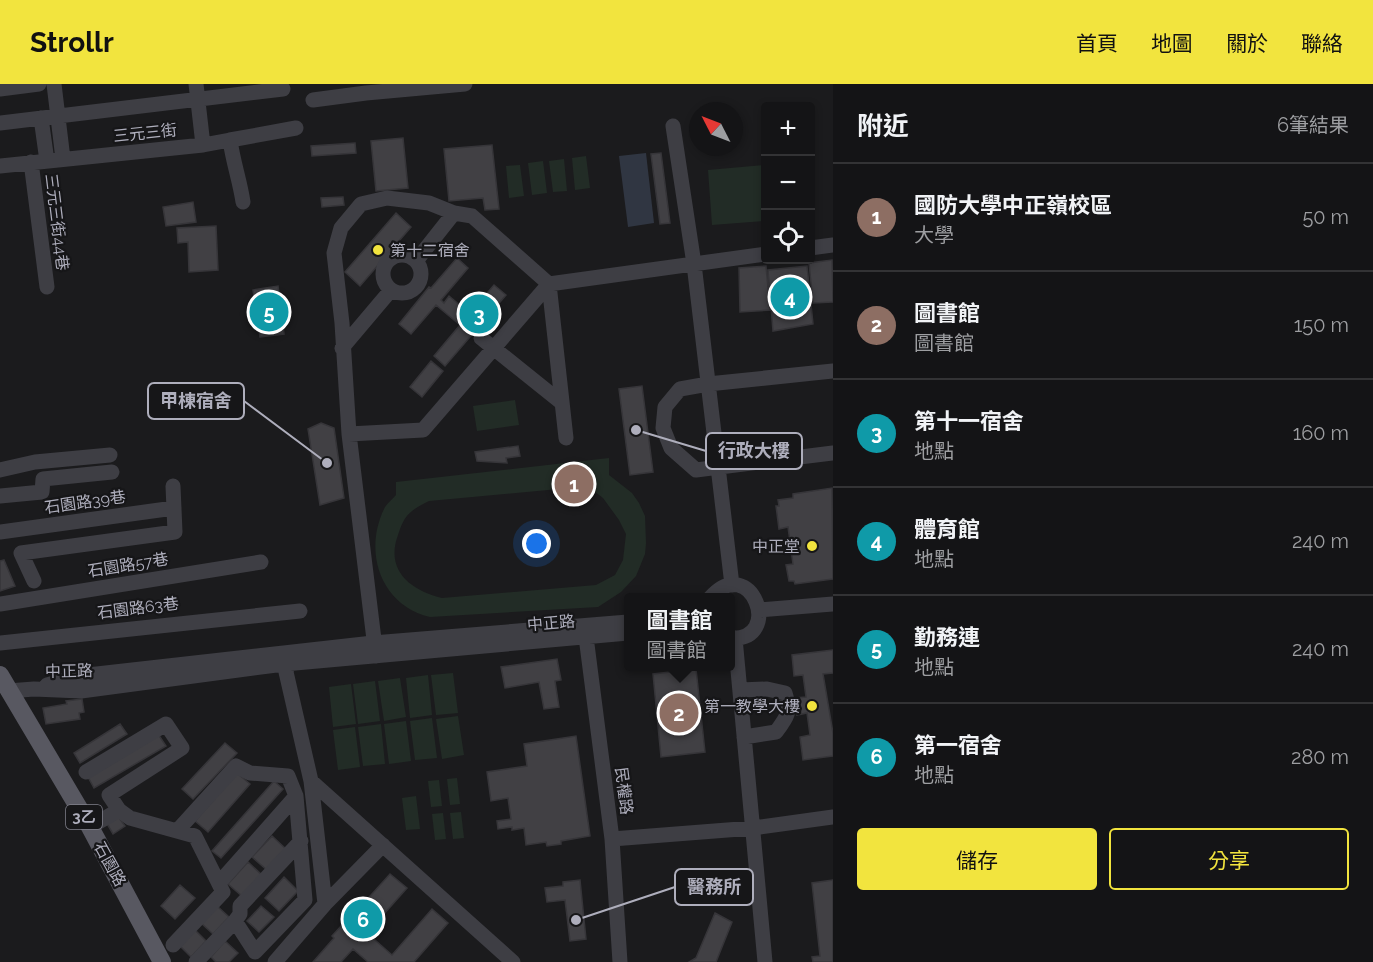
<!DOCTYPE html>
<html lang="zh-TW">
<meta charset="utf-8">
<style>
body{margin:0;font-family:Raleway,"Noto Sans TC",sans-serif;background:#212123;color:#f1f3f6}
.controls{position:absolute;right:18px;top:18px;display:grid;overflow:hidden;border-radius:6px;box-shadow:0 3px 9px #0003}
.controls button{width:54px;height:54px;display:grid;place-items:center;padding:0;border:0;border-bottom:2px solid #333335;background:#141416;color:#f1f3f6;font:30px sans-serif}
.compass{position:absolute;left:689px;top:18px;width:54px;height:54px;border-radius:50%;background:#141416;box-shadow:0 3px 9px #0003;rotate:312deg}
.you{position:absolute;left:537px;top:460px;width:21px;height:21px;margin:-15px;border:4px solid #fff;border-radius:50%;background:#1a73e8;box-shadow:0 0 0 9px #1a73e833}
.badge{display:grid;place-items:center;width:39px;height:39px;border-radius:50%;background:#f2e43e;color:#fff;font-size:20px;font-weight:700}
.pin{position:absolute;translate:-50% -50%;border:3px solid #fff;box-shadow:0 2px 6px #0006}
.popup{position:absolute;left:624px;top:509px;width:111px;height:78px;box-sizing:border-box;display:grid;place-content:center;border-radius:6px;background:#141416;filter:drop-shadow(0 2px 4px #0005);font-size:20px;white-space:nowrap;color:#9d9ea1}
.popup b{font-size:22px;color:#f1f3f6}
.popup::after{content:'';position:absolute;left:50%;top:100%;margin-left:-12px;border:12px solid transparent;border-top-color:#141416}
.list{margin:0;padding:0;list-style:none}
h2{display:flex;justify-content:space-between;align-items:center;height:78px;margin:0;padding:0 24px;font-size:26px}
h2 small{font-size:20px;font-weight:400;color:#9d9ea1}
.list li{display:grid;grid-template-columns:39px 1fr auto;gap:18px;align-items:center;box-sizing:border-box;height:108px;padding:0 24px;border-top:2px solid #333335}
.list b{display:block;font-size:22px;white-space:nowrap}
.list p{margin:0;font-size:20px;white-space:nowrap;color:#9d9ea1}
.list em{font-size:20px;font-style:normal;color:#9d9ea1}
.actions{display:flex;gap:12px;padding:18px 24px}
.actions a{flex:1;padding:14px 0;border:2px solid #f2e43e;border-radius:6px;text-align:center;font-size:21px;color:#f2e43e}
.actions .main{background:#f2e43e;color:#111}
.icon{flex:none;width:33px;height:33px;fill:none;stroke:currentColor;stroke-width:2;stroke-linecap:round;stroke-linejoin:round}
.map{position:relative;flex:none;width:833px;height:878px;overflow:hidden}
header{display:flex;align-items:center;gap:36px;box-sizing:border-box;height:84px;padding:0 30px;background:#f2e43e;color:#111}
header strong{font-size:28px}
nav{display:flex;gap:33px;margin-inline-start:auto;font-size:21px}
main{display:flex}
aside{flex:1;background:#141416}
.map>svg:first-child{display:block}
.green{fill:#222c26;fill-rule:evenodd}
.water{fill:#303642}
.building{fill:#414044;stroke:#363539;stroke-width:1.5}
.lines{fill:none;stroke-linecap:round;stroke-linejoin:round}
.minor{stroke:#3e3e44;stroke-width:15}
.major{stroke:#585861;stroke-width:18}
.poi-dot{fill:#f2e43e;stroke:#161618;stroke-width:2}
.labels{text-anchor:middle;dominant-baseline:central;stroke-width:4.5;stroke-linejoin:round;paint-order:stroke}
.shield{fill:#161618;stroke:#80808b;stroke-width:1.5}
.shield-label{font-size:15px;font-weight:bold;fill:#aeaebc}
.street-label{font-size:16px;fill:#aeaebc;stroke:#161618}
.poi-label{font-size:16px;fill:#aeaebc;stroke:#161618;text-anchor:end}
.leader{fill:none;stroke:#aeaebc;stroke-width:2}
.callout-dot{fill:#aeaebc;stroke:#161618;stroke-width:2}
.callout{fill:#161618;stroke:#aeaebc;stroke-width:2}
.callout-label{font-size:18px;text-anchor:middle;font-weight:bold;fill:#aeaebc}
</style>
<header>
<strong>Strollr</strong>
<nav><a>首頁</a><a>地圖</a><a>關於</a><a>聯絡</a></nav>
</header>
<main>
<div class="map">
<svg width="833" height="878" viewBox="0 0 833 878">
<rect width="100%" height="100%" fill="#1b1b1d"/>
<path class="green" d="M586,72L590,104L575,106L572,74Z
M564,75L567,107L553,108L549,77Z
M543,77L547,109L532,111L528,79Z
M520,81L524,112L509,114L506,82Z
M765,81V137L712,141L708,86Z
M515,316L519,341L477,347L473,322Z
M609,374V391L632,409L639,419L645,432L646,459L645,470L636,492L621,508L598,523L430,533C381,521 363,469 384,425C386,420 392,416 396,411V398ZM580,403L594,407L603,414L619,436L626,450L623,476L615,491L596,501L442,514C410,506 385,486 398,451C401,442 404,433 412,427C417,423 423,420 429,417Z
M453,589L458,629L436,631L431,591Z
M428,591L432,631L410,634L406,594Z
M400,594L406,633L384,637L378,597Z
M375,597L380,637L358,640L353,600Z
M351,600L356,640L333,643L329,603Z
M458,632L464,671L442,675L436,635Z
M432,634L437,674L415,676L410,637Z
M406,637L411,677L389,680L384,640Z
M381,640L385,680L363,682L358,643Z
M355,643L360,683L338,686L333,646Z
M457,694L460,720L450,721L447,695Z
M439,696L442,722L431,723L428,697Z
M416,712L420,745L406,746L402,714Z
M461,728L464,754L453,755L450,729Z
M443,729L446,755L435,756L432,730Z"/>
<path class="water" d="M646,69L654,139L628,143L619,72Z"/>
<path class="building" d="M403,54L408,104L376,107L371,57Z
M355,59L356,69L312,72L311,62Z
M492,61L499,125L485,126L483,114L449,117L444,65Z
M661,69L670,139L660,140L651,70Z
M343,113L344,121L322,123L321,114Z
M193,118L196,138L166,142L163,123Z
M396,129L411,143L360,202L345,188Z
M216,142L218,186L189,188L188,158L178,159L177,144Z
M457,174L468,184L441,216L444,219L449,212L467,227L461,234L464,236L494,201L506,211L445,282L434,272L460,241L436,221L411,250L399,240L429,203L431,204Z
M832,176L833,218L813,219L809,179Z
M766,182L770,226L740,228L739,184Z
M807,182L813,240L773,247L768,186Z
M278,202L284,250L260,253L253,206Z
M431,277L443,287L422,313L410,303Z
M642,302L653,388L630,391L619,305Z
M321,339L334,344L344,414L320,421L308,345Z
M518,362L520,372L506,374L507,379L477,377L475,368Z
M832,404L833,495L795,500L794,497H789L786,481L793,480L788,443L779,445L776,422H779L778,416L793,414V410Z
M4,476L15,502L0,507V477Z
M833,566V589L823,590L833,649V672L803,676L800,653L810,651L807,629L797,631L795,614L806,613L803,591L794,592L792,571Z
M557,575L561,596L555,597L559,623L544,625L539,598L505,604L501,583Z
M696,585L705,668L661,673L653,590Z
M82,615L84,628L79,629L80,635L46,640L43,624L67,620L66,617Z
M120,640L127,650L80,679L74,669Z
M158,650L166,662L94,704L88,693Z
M576,652L590,752L561,757V760L547,762L546,758L526,761L524,744L512,746V743L498,745L497,737L511,735L508,714L491,717L487,688L527,682L524,660Z
M225,659L237,669L193,715L182,705Z
M237,689L250,700L208,748L195,737Z
M274,697L283,705L221,774L212,767Z
M117,731L125,742L113,750L106,738Z
M272,752L287,766L268,787L252,773Z
M248,778L263,792L243,813L228,800Z
M390,790L407,804L367,849L392,871L432,825L448,839L414,878H368L353,865L341,878H313L334,854L332,852L352,830L353,831Z
M284,793L298,807L279,827L265,814Z
M580,796L586,855L570,857L565,816L547,818L545,804L563,802V798Z
M833,796V878H813L812,873L820,872L812,799Z
M180,801L195,814L175,835L161,822Z
M217,822L229,833L213,850L201,839Z
M261,822L274,833L259,848L247,837Z
M715,829L732,838L716,878H689L696,874Z
M195,846L206,857L191,873L180,862Z
M225,857L238,869L229,878H216L211,873Z"/>
<g class="lines">
<path class="minor" d="M54,0L63,75
M196,0L203,61
M0,5L39,0
M313,16L366,9L465,0
M41,34L47,77
M0,39L283,5
M673,42L694,180L732,501
M230,56L296,44
M31,78L47,203
M0,82L203,61L230,56C233,78 240,97 243,118
M810,164L833,161
M383 190a19 19 0 1 1 38 0a19 19 0 1 1-38 0Z
M416,177L454,129
M481,254L562,319
M342,264L391,206
M833,287L708,300L680,305L665,323L663,344L671,364L696,386L833,369
M349,350L423,346L549,200L566,354
M0,386L35,378L110,371
M0,412L42,408L43,395L112,388
M0,448L174,424
M34,497L21,469L175,448L173,402
M710,514C751,467 785,558 730,554
M0,520L261,478
M760,526L833,520
M585,545L612,755L620,878
M735,554L765,878
M0,559L300,527
M290,571L286,588L311,697L513,878
M376,572L349,350L342,239L334,169L341,144L361,120L387,114L429,119L454,129L472,132L549,200L766,170
M47,601L79,592L373,559L628,538
M740,606L767,605L785,609C791,628 788,632 776,648L744,653
M8,607L34,605L81,607L284,580L628,549
M86,688L166,640L182,664L109,711L119,726
M296,712L305,816L255,868L235,837L240,830V822L301,757
M90,743L119,726L130,734L195,752L223,808L173,861
M177,747L236,682L250,689L288,692L296,712L219,799
M612,755L753,744L833,733
M325,820L383,761
M196,878L235,837
M275,878L325,820L311,697"/>
<path class="major" d="M0,591L90,743L162,878"/>
</g>
<g class="poi-dot">
<circle cx="378" cy="166" r="6"/>
<circle cx="812" cy="462" r="6"/>
<circle cx="812" cy="622" r="6"/>
</g>
<g class="labels">
<rect class="shield" x="66" y="721" width="36" height="24" rx="4.5"/>
<g class="shield-label">
<text x="84" y="733">3乙</text>
</g>
<g class="street-label">
<text transform="translate(145 49) rotate(-6)">三元三街</text>
<text transform="translate(57 138) rotate(83)">三元三街44巷</text>
<text transform="translate(85 418) rotate(-8)">石園路39巷</text>
<text transform="translate(128 481) rotate(-9)">石園路57巷</text>
<text transform="translate(138 524) rotate(-7)">石園路63巷</text>
<text transform="translate(551 539) rotate(-5)">中正路</text>
<text transform="translate(69 587) rotate(-1)">中正路</text>
<text transform="translate(624 707) rotate(83)">民權路</text>
<text transform="translate(110 780) rotate(61)">石園路</text>
</g>
<g class="poi-label">
<text x="390" y="166" text-anchor="start">第十二宿舍</text>
<text x="800" y="462">中正堂</text>
<text x="800" y="622">第一教學大樓</text>
</g>
</g>
<path class="leader" d="M327 379L244 317M636 346L706 367M576 836L675 803"/>
<g class="callout-dot">
<circle cx="327" cy="379" r="6"/>
<circle cx="636" cy="346" r="6"/>
<circle cx="576" cy="836" r="6"/>
</g>
<g class="callout">
<rect x="148" y="299" width="96" height="36" rx="6"/>
<rect x="706" y="349" width="96" height="36" rx="6"/>
<rect x="675" y="785" width="78" height="36" rx="6"/>
</g>
<g class="callout-label">
<text x="196" y="323">甲棟宿舍</text>
<text x="754" y="373">行政大樓</text>
<text x="714" y="809">醫務所</text>
</g>
</svg>
<div class="controls">
<button>+</button>
<button>−</button>
<button><svg class="icon" aria-label="locate" viewBox="0 0 24 24"><circle cx="12" cy="12" r="6"/><path d="M12 2v4M12 18v4M2 12h4M18 12h4"/></svg></button>
</div>
<svg class="compass" viewBox="-18 -18 36 36"><path d="M0-13l5 13h-10z" fill="#e53935"/><path d="M0 13l5-13h-10z" fill="#9d9ea1"/></svg>
<div class="you"></div>
<div class="pin badge" style="left:574px;top:400px;background:#8d6e63">1</div>
<div class="pin badge" style="left:679px;top:629px;background:#8d6e63">2</div>
<div class="popup"><b>圖書館</b>圖書館</div>
<div class="pin badge" style="left:479px;top:230px;background:#0f9aa8">3</div>
<div class="pin badge" style="left:790px;top:213px;background:#0f9aa8">4</div>
<div class="pin badge" style="left:269px;top:228px;background:#0f9aa8">5</div>
<div class="pin badge" style="left:363px;top:835px;background:#0f9aa8">6</div>
</div>
<aside>
<h2>附近<small>6筆結果</small></h2>
<ul class="list">
<li><span class="badge" style="background:#8d6e63">1</span><div><b>國防大學中正嶺校區</b><p>大學</p></div><em>50 m</em></li>
<li><span class="badge" style="background:#8d6e63">2</span><div><b>圖書館</b><p>圖書館</p></div><em>150 m</em></li>
<li><span class="badge" style="background:#0f9aa8">3</span><div><b>第十一宿舍</b><p>地點</p></div><em>160 m</em></li>
<li><span class="badge" style="background:#0f9aa8">4</span><div><b>體育館</b><p>地點</p></div><em>240 m</em></li>
<li><span class="badge" style="background:#0f9aa8">5</span><div><b>勤務連</b><p>地點</p></div><em>240 m</em></li>
<li><span class="badge" style="background:#0f9aa8">6</span><div><b>第一宿舍</b><p>地點</p></div><em>280 m</em></li>
</ul>
<div class="actions"><a class="main">儲存</a><a>分享</a></div>
</aside>
</main>
